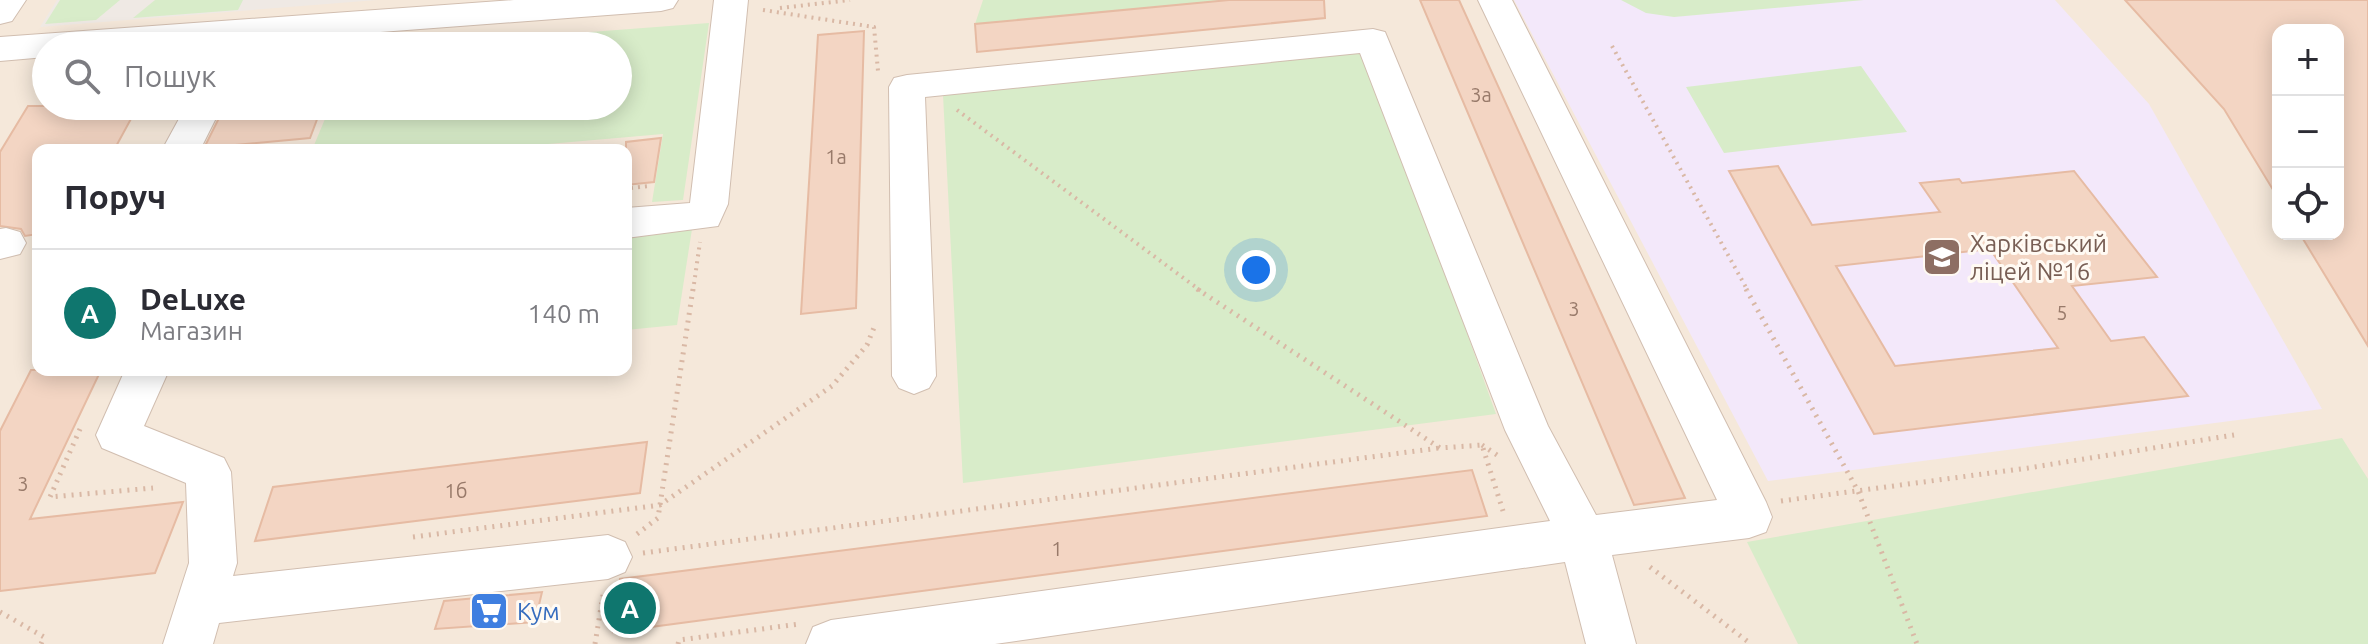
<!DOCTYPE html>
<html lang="uk">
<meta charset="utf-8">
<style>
body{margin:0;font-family:Ubuntu,sans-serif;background:#f2f2f3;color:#2b2b33}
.controls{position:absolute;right:24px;top:24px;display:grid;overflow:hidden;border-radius:16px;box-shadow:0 4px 20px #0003}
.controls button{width:72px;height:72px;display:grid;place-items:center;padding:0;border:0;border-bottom:2px solid #e1e1e2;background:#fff;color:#2b2b33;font:40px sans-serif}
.you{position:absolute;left:1256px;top:270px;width:28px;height:28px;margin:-20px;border:6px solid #fff;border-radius:50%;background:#1a73e8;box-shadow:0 0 0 12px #1a73e833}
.badge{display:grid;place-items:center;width:52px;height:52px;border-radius:50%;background:#0f766e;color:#fff;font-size:26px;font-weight:700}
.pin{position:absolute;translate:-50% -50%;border:4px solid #fff;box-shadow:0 2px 8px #0006}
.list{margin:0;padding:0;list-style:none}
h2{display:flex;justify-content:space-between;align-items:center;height:104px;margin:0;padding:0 32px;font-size:34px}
h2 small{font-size:26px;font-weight:400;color:#7c7c81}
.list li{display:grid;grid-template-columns:52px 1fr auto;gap:24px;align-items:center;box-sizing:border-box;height:128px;padding:0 32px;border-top:2px solid #e1e1e2}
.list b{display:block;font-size:30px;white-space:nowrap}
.list p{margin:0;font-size:26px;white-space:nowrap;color:#7c7c81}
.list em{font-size:26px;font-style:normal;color:#7c7c81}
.icon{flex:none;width:44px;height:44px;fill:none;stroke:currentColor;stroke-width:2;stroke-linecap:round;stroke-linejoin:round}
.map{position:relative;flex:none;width:2368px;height:644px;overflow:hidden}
.search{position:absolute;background:#fff;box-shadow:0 4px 20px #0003;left:32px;top:32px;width:600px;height:88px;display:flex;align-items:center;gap:20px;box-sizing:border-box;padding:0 28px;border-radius:44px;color:#7c7c81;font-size:30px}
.panel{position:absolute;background:#fff;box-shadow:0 4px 20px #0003;left:32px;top:144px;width:600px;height:232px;border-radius:16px}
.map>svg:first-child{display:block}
.residential{fill:#f5e8da;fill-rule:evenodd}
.industrial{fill:#efe9e4}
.education{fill:#f3e8fa}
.green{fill:#d8ecc9}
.building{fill:#f3d5c3;stroke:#e6bba3;stroke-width:2;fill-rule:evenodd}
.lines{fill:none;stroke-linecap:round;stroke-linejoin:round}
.minor-casing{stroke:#d1beb0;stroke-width:2}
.path-far1{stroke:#d9b8a5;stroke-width:4;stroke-dasharray:2 5;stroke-linecap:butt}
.path{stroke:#d9b8a5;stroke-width:5;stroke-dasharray:2 6;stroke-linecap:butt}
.minor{fill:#fff;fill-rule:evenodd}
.labels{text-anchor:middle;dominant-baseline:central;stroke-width:6;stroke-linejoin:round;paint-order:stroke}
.number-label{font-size:20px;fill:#987a6a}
.education-label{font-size:24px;fill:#785e54;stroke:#fffaf3;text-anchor:start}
.shop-label{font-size:24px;fill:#366cbe;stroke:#fffaf3;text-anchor:start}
</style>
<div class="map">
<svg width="2368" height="644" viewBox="0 0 2368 644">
<rect width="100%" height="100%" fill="#fdf6ec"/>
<path class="residential" d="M0,0H2368V644H0ZM2278,30H2338V234H2278ZM46,46H618V106H46ZM38,150H626V370H38Z"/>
<path class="industrial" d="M57,0H377L40,27Z"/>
<path class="education" d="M1514,0H2055L2149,104L2322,409L1768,481Z"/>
<path class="green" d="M60,0H120L96,20L45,24Z
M155,0H243L238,10L133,18Z
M983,0H1229L975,24Z
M1621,0H1864L1674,17L1646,13Z
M709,23L683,200L652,202L663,134L480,150H312L330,107L618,106V46L434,44Z
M1366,52L1496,414L963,483L943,95Z
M1861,66L1907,132L1724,153L1686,87Z
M692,229L677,325L626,330V235Z
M2342,438L2368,479V644H1798L1747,542Z"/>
<path class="building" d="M1229,0H1324L1325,18L977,52L975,24Z
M1420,0H1459L1685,498L1634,505Z
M2125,0H2368V346L2300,234H2338V30H2278V198L2224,109Z
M864,31L856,308L801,314L818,35Z
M28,106H138L114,150H38V234L25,236L21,229L0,226V152Z
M225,106H322L310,138L204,148Z
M661,138L654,182L626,185V142Z
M1778,166L1812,225L1940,212L1920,183L1959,179L1962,183L2074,171L2157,277L2072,286L2111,341L2144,337L2188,396L1874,434L1729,171ZM1990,249L2058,348L1895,366L1836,266Z
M31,370H101L30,519L183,502L155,573L0,591V431Z
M647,442L640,493L255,541L273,487Z
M1472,470L1487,516L613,632L620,579Z
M542,592L535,622L435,629L444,601Z"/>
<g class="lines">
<defs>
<path id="minor" d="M0,0H26L12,21L0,24Z
M514,0H678L673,8L661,11L193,46H46V57L0,61V37Z
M714,0H748L728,204L718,226L626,238V208L690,203Z
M1478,0H1512L1766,502L1772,517L1766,532L1749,538L1612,555L1636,644H1586L1565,562L995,644H806L813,627L831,620L1550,521L1505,430L1360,53L925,97L936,376L929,388L914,394L899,388L892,376L889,87L894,78L907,75L1373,29L1385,32L1548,426L1596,515L1717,500Z
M186,106H222L200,150H162Z
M6,228L20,232L26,243L20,254L0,259V229Z
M125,370H169L144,426L224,458L231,472L237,563L233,576L608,535L625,542L632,557L625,572L608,579L219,623L213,644H163L189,563L186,483L102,448L96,435Z"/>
</defs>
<use href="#minor" class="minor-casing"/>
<path class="path-far1" d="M780,8L850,0
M763,10L874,27L878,71
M1612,46L1748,291
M957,110L1201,291
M631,188L650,186
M693,291L700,242"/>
<path class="path" d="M1197,289L1440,448L1482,445L1503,511
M1746,289L1858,491L1917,644
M80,429L50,497L153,488
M1482,445L1500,457
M1781,501L2028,468L2234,435
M637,534L658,518L693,289
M413,537L660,505L832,386L867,345L875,325
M643,553L1439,448
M1650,567L1751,644
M0,612L44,637L41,644
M595,644L603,595
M678,644L679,640L799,624"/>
<use href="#minor" class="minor"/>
</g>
<defs>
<symbol id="school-square" viewBox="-11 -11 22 22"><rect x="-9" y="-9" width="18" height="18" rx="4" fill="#8d6e63" stroke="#fffaf3"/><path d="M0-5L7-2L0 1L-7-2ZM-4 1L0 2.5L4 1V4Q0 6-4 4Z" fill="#fff"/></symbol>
<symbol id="supermarket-square" viewBox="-11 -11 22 22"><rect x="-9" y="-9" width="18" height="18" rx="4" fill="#3f7fe0" stroke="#fffaf3"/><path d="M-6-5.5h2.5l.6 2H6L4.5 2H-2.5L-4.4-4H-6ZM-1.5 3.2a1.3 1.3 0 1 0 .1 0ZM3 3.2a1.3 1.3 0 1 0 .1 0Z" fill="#fff"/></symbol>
</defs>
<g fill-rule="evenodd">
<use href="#school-square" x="1920" y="235" width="44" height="44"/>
<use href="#supermarket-square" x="467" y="589" width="44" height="44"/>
</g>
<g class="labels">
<g class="number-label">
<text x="1481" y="94">3а</text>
<text x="836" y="156">1а</text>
<text x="1574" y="308">3</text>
<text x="2062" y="312">5</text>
<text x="23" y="483">3</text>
<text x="456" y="490">1б</text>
<text x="1057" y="548">1</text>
</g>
<g class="education-label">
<text x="1970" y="243">Харківський<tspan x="1970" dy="28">ліцей №16</tspan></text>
</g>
<g class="shop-label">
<text x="517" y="611">Кум</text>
</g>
</g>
</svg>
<div class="controls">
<button>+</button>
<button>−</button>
<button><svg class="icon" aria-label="locate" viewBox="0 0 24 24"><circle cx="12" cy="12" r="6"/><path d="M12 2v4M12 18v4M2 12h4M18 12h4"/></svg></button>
</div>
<div class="you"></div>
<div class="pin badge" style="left:630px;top:608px">A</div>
<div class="search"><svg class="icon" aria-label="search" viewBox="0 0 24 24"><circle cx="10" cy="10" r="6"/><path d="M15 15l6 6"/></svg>Пошук</div>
<section class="panel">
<h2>Поруч<small></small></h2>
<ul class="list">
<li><span class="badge">A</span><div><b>DeLuxe</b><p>Магазин</p></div><em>140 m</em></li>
</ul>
</section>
</div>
